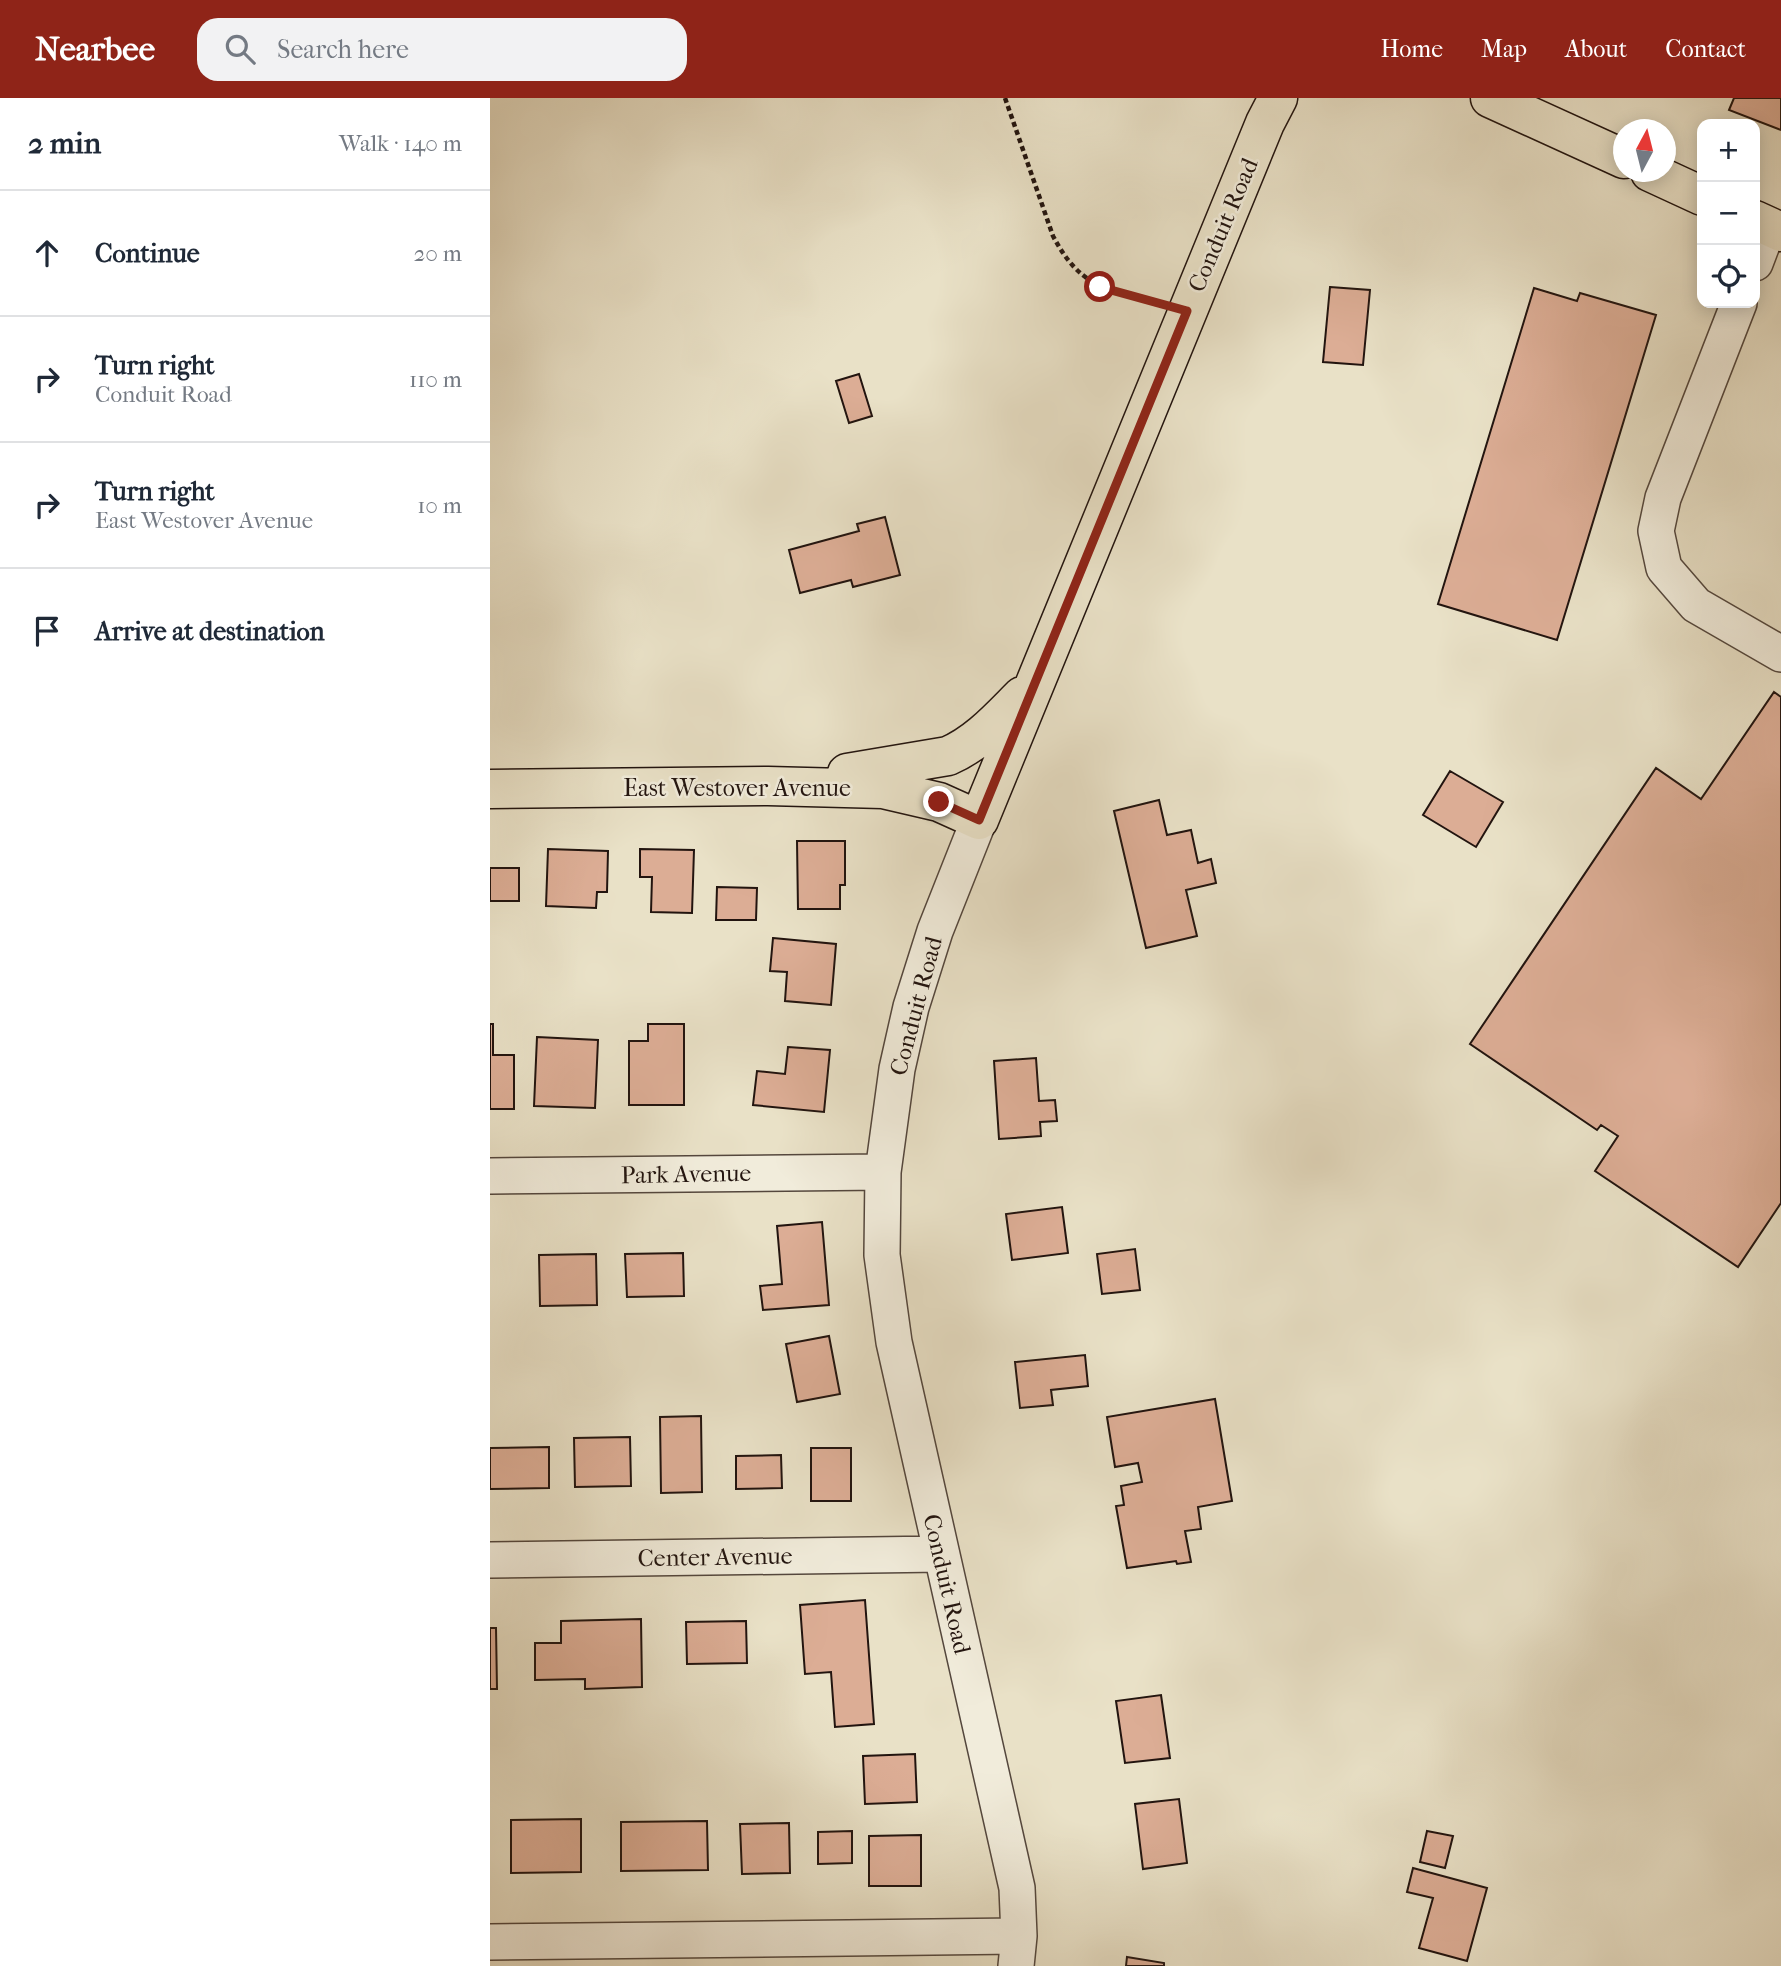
<!DOCTYPE html>
<meta charset="utf-8">
<style>
body{margin:0;font-family:"IM FELL French Canon",serif;background:#f2f2f3;color:#1f2937}
.controls{position:absolute;right:21px;top:21px;display:grid;overflow:hidden;border-radius:14px;box-shadow:0 4px 18px #0003}
.controls button{width:63px;height:63px;display:grid;place-items:center;padding:0;border:0;border-bottom:2px solid #e0e1e3;background:#fff;color:#1f2937;font:35px sans-serif}
.compass{position:absolute;left:1123px;top:21px;width:63px;height:63px;border-radius:50%;background:#fff;box-shadow:0 4px 18px #0003;rotate:7deg}
.stop{position:absolute;width:21px;height:21px;margin:-16px;border:5px solid #8f2418;border-radius:50%;background:#fff}
.stop.end{background:#8f2418;border-color:#fff;box-shadow:0 2px 7px #0008}
.list{margin:0;padding:0;list-style:none}
h2{display:flex;justify-content:space-between;align-items:center;height:91px;margin:0;padding:0 28px;font-size:30px}
h2 small{font-size:23px;font-weight:400;color:#747a83}
.list li{display:grid;grid-template-columns:46px 1fr auto;gap:21px;align-items:center;box-sizing:border-box;height:126px;padding:0 28px;border-top:2px solid #e0e1e3}
.list b{display:block;font-size:26px;white-space:nowrap}
.list p{margin:0;font-size:23px;white-space:nowrap;color:#747a83}
.list em{font-size:23px;font-style:normal;color:#747a83}
.icon{flex:none;width:38px;height:38px;fill:none;stroke:currentColor;stroke-width:2;stroke-linecap:round;stroke-linejoin:round}
.map{position:relative;flex:none;width:1291px;height:1868px;overflow:hidden}
header{display:flex;align-items:center;gap:42px;box-sizing:border-box;height:98px;padding:0 35px;background:#8f2418;color:#fff}
header strong{font-size:33px}
nav{display:flex;gap:38px;margin-inline-start:auto;font-size:24px}
.search{width:490px;height:63px;background:#f2f2f3;display:flex;align-items:center;gap:18px;box-sizing:border-box;padding:0 24px;border-radius:21px;color:#747a83;font-size:26px}
main{display:flex}
aside{flex:1;background:#fff}
.map>svg:first-child{display:block}
.building{fill:#dcad95;stroke:#22140f;stroke-width:2}
.lines{fill:none;stroke-linecap:round;stroke-linejoin:round}
.minor-casing{stroke:#54473d;stroke-width:38}
.major-casing{stroke:#22140f;stroke-width:41}
.path{stroke:#22140f;stroke-width:4.5;stroke-dasharray:5 3.5;stroke-linecap:butt}
.minor{stroke:#f1ecdb;stroke-width:35}
.major{stroke:#e9e1c7;stroke-width:38}
.route{stroke:#8f2418;stroke-width:9}
.labels{text-anchor:middle;dominant-baseline:central;stroke-width:5;stroke-linejoin:round;paint-order:stroke}
.street-label{font-size:24px;fill:#22140f;stroke:#f1ecdb}
</style>
<header>
<strong>Nearbee</strong>
<div class="search"><svg class="icon" aria-label="search" viewBox="0 0 24 24"><circle cx="10" cy="10" r="6"/><path d="M15 15l6 6"/></svg>Search here</div>
<nav><a>Home</a><a>Map</a><a>About</a><a>Contact</a></nav>
</header>
<main>
<aside>
<h2>2 min<small>Walk · 140 m</small></h2>
<ul class="list">
<li><svg class="icon" aria-label="ahead" viewBox="0 0 24 24"><path d="M12 20V5M6 11l6-6 6 6"/></svg><div><b>Continue</b></div><em>20 m</em></li>
<li><svg class="icon" aria-label="right" viewBox="0 0 24 24"><path d="M7 20v-9h11M14 6l5 5-5 5"/></svg><div><b>Turn right</b><p>Conduit Road</p></div><em>110 m</em></li>
<li><svg class="icon" aria-label="right" viewBox="0 0 24 24"><path d="M7 20v-9h11M14 6l5 5-5 5"/></svg><div><b>Turn right</b><p>East Westover Avenue</p></div><em>10 m</em></li>
<li><svg class="icon" aria-label="arrive" viewBox="0 0 24 24"><path d="M6 21V4h12l-3 4 3 4H6"/></svg><div><b>Arrive at destination</b></div></li>
</ul>
</aside>
<div class="map">
<svg width="1291" height="1868" viewBox="0 0 1291 1868">
<rect width="100%" height="100%" fill="#e9e1c7"/>
<filter id="stains"><feTurbulence type="fractalNoise" baseFrequency=".00286" numOctaves="4"/><feColorMatrix values="0 0 0 0 .2 0 0 0 0 .09 0 0 0 0 .02 0 0 0 .5 -.17"/></filter>
<radialGradient id="worn" r=".72"><stop offset=".6" stop-color="#630" stop-opacity="0"/><stop offset="1" stop-color="#630" stop-opacity=".3"/></radialGradient>
<path class="building" d="M1244,0H1291V32L1239,12Z
M840,189L880,192L873,267L833,264Z
M1044,190L1087,203L1090,195L1166,217L1067,542L948,506Z
M369,276L382,318L359,325L346,283Z
M395,419L410,477L363,489L361,482L310,495L299,452L369,433L367,426Z
M1284,594L1291,599V1105L1248,1169L1105,1073L1128,1038L1111,1027L1107,1032L980,946L1166,670L1211,701Z
M960,673L1013,704L986,749L933,717Z
M669,702L677,737L701,732L708,765L721,761L726,785L696,792L707,838L656,850L624,713Z
M307,743H355V787H350V811H308Z
M58,751L118,753L117,794H107L106,810L56,808Z
M150,751L204,752L202,815L161,814L162,779H150Z
M0,770H29V803H0Z
M227,789L267,790L266,822H226Z
M283,840L346,846L341,907L295,903L297,874L280,873Z
M0,926H3V957H24V1011H0Z
M158,926H194V1007H139V943H158Z
M47,939L108,942L105,1010L44,1008Z
M298,949L340,952L334,1014L263,1007L267,973L295,976Z
M546,960L549,1003L565,1002L567,1023L550,1024L551,1038L509,1041L504,963Z
M572,1109L578,1155L522,1162L516,1116Z
M332,1124L339,1207L273,1212L270,1188L292,1186L287,1128Z
M645,1151L650,1192L612,1196L607,1156Z
M193,1155L194,1198L137,1199L135,1156Z
M106,1156L107,1207L50,1208L49,1157Z
M339,1238L350,1296L307,1304L296,1246Z
M595,1257L598,1288L561,1292L563,1307L530,1310L525,1264Z
M725,1301L742,1403L708,1409L711,1431L695,1433L701,1464L687,1466L686,1463L637,1470L626,1408L634,1407L631,1388L652,1384L648,1365L625,1369L617,1319Z
M211,1318L212,1394L171,1395L170,1319Z
M140,1339L141,1388L85,1389L84,1340Z
M59,1349V1390L0,1391V1350Z
M321,1350H361V1403H321Z
M291,1357L292,1390L246,1391V1358Z
M375,1502L384,1626L345,1629L341,1574L315,1576L310,1507Z
M151,1521L152,1589L95,1591V1581L45,1582V1545H71V1523Z
M256,1523L257,1565L197,1566L196,1524Z
M0,1530H6L7,1591H0Z
M671,1597L680,1660L635,1665L626,1603Z
M425,1656L427,1704L375,1706L373,1658Z
M689,1701L697,1765L653,1771L645,1706Z
M91,1721V1774L21,1775V1722Z
M217,1723L218,1772L131,1773V1724Z
M299,1725L300,1775L252,1776L250,1726Z
M362,1733V1765L328,1766V1734Z
M937,1733L963,1738L955,1770L930,1764Z
M431,1737V1788H379V1738Z
M923,1770L997,1790L977,1863L929,1850L943,1800L917,1794Z
M637,1859L674,1865V1868H636Z"/>
<g class="lines">
<defs>
<path id="minor" d="M1265,165L1279,128
M1249,205L1173,400L1166,433L1174,470L1206,507L1291,556
M489,722L445,833L421,909L407,971L393,1074L392,1157L404,1244L527,1790L529,1838L526,1868
M0,1078L393,1074
M0,1462L451,1456
M0,1844L529,1838"/>
<path id="major" d="M1000,0L1134,61
M1160,74L1212,98
M1265,122L1291,134
M357,675L458,658C488,645 509,621 532,598
M0,691L278,688L393,691L449,704L489,722L775,25L788,0"/>
</defs>
<use href="#minor" class="minor-casing"/>
<use href="#major" class="major-casing"/>
<path class="path" d="M515,0L563,138C590,189 613,190 666,204"/>
<use href="#minor" class="minor"/>
<use href="#major" class="major"/>
</g>
<g class="lines">
<path class="route" d="M449,704L489,722L697,213L610,189"/>
</g>
<g class="labels">
<g class="street-label">
<text transform="translate(733 127) rotate(-67)">Conduit Road</text>
<text x="247" y="690">East Westover Avenue</text>
<text transform="translate(426 908) rotate(-75)">Conduit Road</text>
<text transform="translate(196 1076) rotate(-1)">Park Avenue</text>
<text transform="translate(225 1459) rotate(-1)">Center Avenue</text>
<text transform="translate(457 1486) rotate(77)">Conduit Road</text>
</g>
</g>
<rect width="100%" height="100%" filter="url(#stains)"/>
<rect width="100%" height="100%" fill="url(#worn)"/>
</svg>
<div class="controls">
<button>+</button>
<button>−</button>
<button><svg class="icon" aria-label="locate" viewBox="0 0 24 24"><circle cx="12" cy="12" r="6"/><path d="M12 2v4M12 18v4M2 12h4M18 12h4"/></svg></button>
</div>
<svg class="compass" viewBox="-18 -18 36 36"><path d="M0-13l5 13h-10z" fill="#e53935"/><path d="M0 13l5-13h-10z" fill="#747a83"/></svg>
<div class="stop" style="left:610px;top:189px"></div>
<div class="stop end" style="left:449px;top:704px"></div>
</div>
</main>
